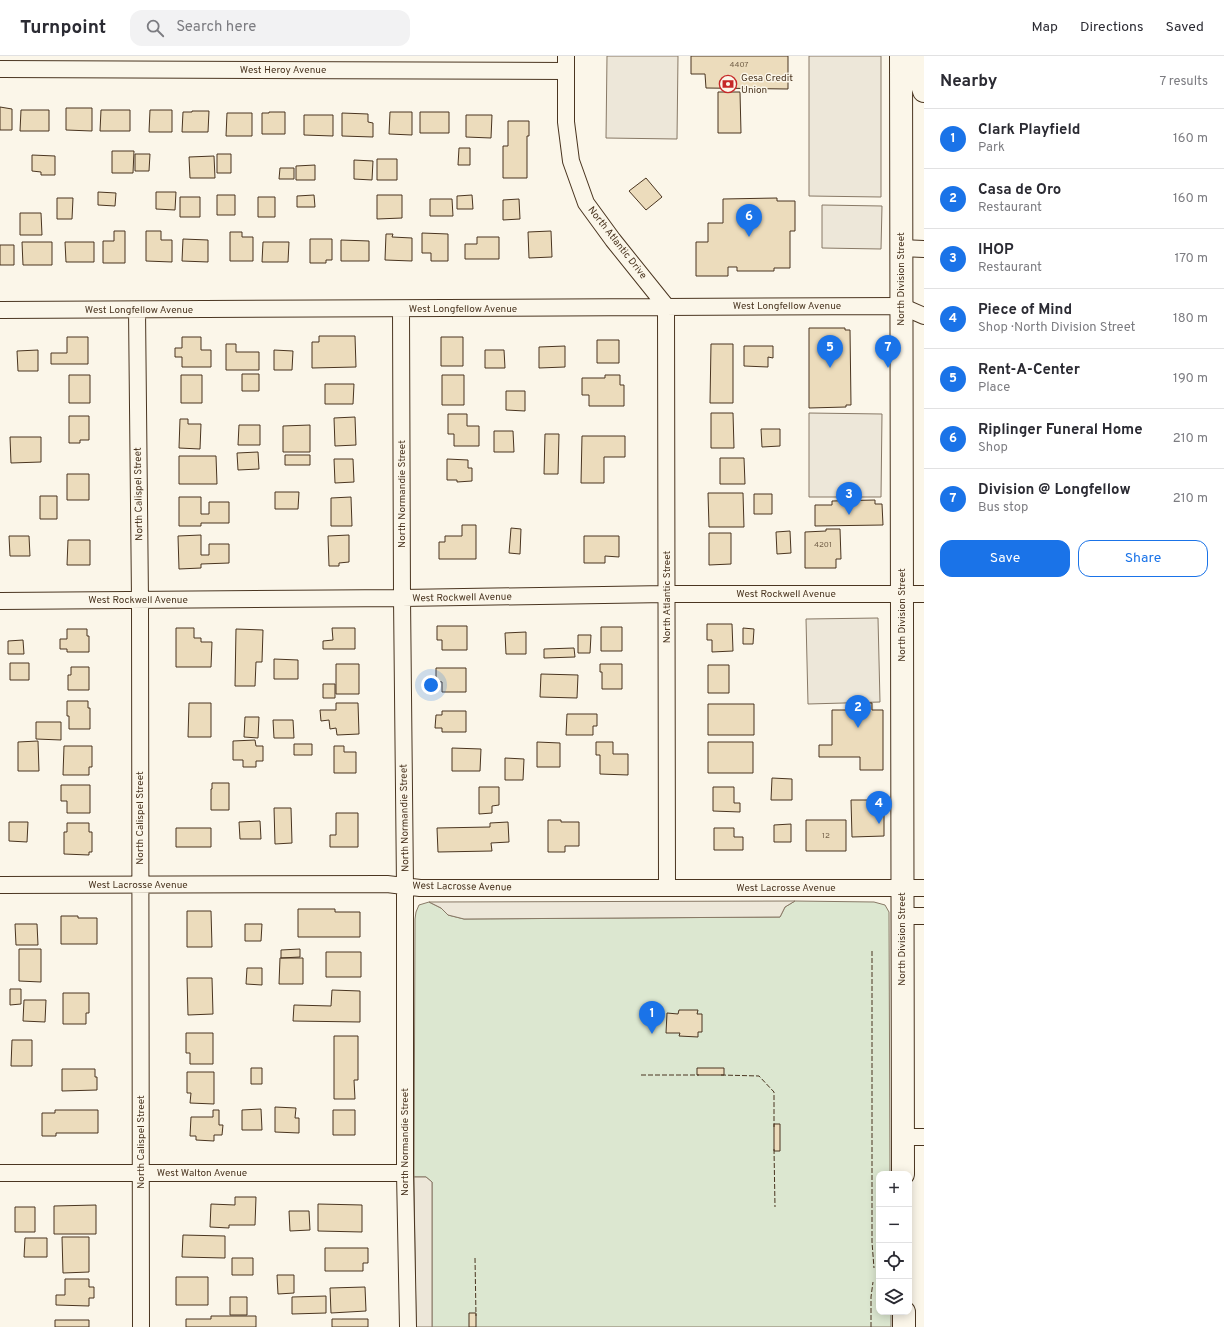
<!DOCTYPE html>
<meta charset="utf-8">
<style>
body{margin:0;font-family:Overpass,sans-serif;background:#f2f2f3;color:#2b2b33}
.controls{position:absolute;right:12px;bottom:12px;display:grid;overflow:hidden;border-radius:8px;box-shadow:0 2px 10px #0003}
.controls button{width:36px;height:36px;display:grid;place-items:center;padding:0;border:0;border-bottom:1px solid #e1e1e2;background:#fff;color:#2b2b33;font:20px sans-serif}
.you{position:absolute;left:431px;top:629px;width:14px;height:14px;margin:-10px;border:3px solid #fff;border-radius:50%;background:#1a73e8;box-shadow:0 0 0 6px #1a73e833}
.badge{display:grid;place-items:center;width:26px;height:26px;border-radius:50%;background:#1a73e8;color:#fff;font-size:13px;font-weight:700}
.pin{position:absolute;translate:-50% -33px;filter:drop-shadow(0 1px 2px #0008)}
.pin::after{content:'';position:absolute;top:21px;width:14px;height:12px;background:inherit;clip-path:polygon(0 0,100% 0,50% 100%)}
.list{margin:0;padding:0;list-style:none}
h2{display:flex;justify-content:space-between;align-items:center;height:52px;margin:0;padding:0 16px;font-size:17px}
h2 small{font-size:13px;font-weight:400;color:#7c7c81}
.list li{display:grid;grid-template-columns:26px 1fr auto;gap:12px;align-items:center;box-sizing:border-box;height:60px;padding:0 16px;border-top:1px solid #e1e1e2}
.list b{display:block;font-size:15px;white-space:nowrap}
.list p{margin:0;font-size:13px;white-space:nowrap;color:#7c7c81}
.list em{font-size:13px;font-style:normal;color:#7c7c81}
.actions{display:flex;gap:8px;padding:12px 16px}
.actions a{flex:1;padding:9px 0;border:1px solid #1a73e8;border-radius:12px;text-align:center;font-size:14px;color:#1a73e8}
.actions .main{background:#1a73e8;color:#fff}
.icon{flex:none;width:22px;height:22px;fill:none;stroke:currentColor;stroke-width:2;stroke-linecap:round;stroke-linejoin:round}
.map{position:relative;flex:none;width:924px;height:1271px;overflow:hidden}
header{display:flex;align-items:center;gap:24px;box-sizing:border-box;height:56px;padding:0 20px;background:#fff;border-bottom:1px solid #e1e1e2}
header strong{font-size:19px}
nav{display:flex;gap:22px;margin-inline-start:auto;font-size:14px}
.search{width:280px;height:36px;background:#f2f2f3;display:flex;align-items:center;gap:10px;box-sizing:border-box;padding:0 14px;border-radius:12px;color:#7c7c81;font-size:15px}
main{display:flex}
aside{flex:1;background:#fff}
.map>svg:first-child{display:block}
.green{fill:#dce7d0;stroke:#887966}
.parking{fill:#ede7d9;stroke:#887966}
.building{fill:#ecdcbc;stroke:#4a3520}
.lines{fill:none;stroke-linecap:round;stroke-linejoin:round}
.street-casing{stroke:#4a3520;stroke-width:18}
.primary-casing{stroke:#4a3520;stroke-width:24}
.street{stroke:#fbf6e9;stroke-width:16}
.primary{stroke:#fbf6e9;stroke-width:22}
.fence{stroke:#4a3520;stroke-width:1;stroke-dasharray:5 2;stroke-linecap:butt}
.labels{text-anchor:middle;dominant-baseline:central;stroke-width:3;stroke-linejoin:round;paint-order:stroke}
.number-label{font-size:8px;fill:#725f47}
.street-label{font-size:10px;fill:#4a3520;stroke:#fbf6e9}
.poi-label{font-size:10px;fill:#4a3520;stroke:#fbf6e9;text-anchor:start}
</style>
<header>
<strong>Turnpoint</strong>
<div class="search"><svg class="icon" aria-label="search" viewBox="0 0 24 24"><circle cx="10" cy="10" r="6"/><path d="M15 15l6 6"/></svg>Search here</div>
<nav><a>Map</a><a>Directions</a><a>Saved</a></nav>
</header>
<main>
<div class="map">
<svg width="924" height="1271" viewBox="0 0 924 1271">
<rect width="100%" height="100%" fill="#fbf6e9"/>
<path class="green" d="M795,845L874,846L885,849L889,856L890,1118H879V1256H891V1271H432V1126L426,1121H414L415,863L416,856L419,849L429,846L441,852L448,859L464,863L780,861L785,851Z"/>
<path class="parking" d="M607,0H678L677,83L606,82Z
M809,0H881V141L809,140Z
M822,149L882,150L881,193L822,192Z
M809,357L882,358L881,441H809Z
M878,562L880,646L808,648L806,563Z
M795,845L785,851L780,861L464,863L448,859L441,852L429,846Z
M414,1121H426L432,1126V1271H416Z"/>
<path class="building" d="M691,0H788V33L706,32L705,18H691Z
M718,36H740L741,77H718Z
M0,51L12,53V74H0Z
M66,52H92V75L66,74Z
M21,54H49V75H20Z
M101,54H130V75H100Z
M150,54H172V76H149Z
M192,55H209L208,76H182L183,56H192Z
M269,56H285V78H262V57H269Z
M390,56H412V79L389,78Z
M420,56H449V77H420Z
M227,57H252V80H226Z
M342,57L368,58V66L373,67V81L342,80Z
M304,59H333V80L304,79Z
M466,59H492L491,82L466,81Z
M508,65H529V80H527V122H503V90H508Z
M459,92H470V109H458Z
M112,95H134L133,117H112Z
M135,98H150L149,115H135Z
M217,98H231V117H217Z
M32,99L55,100V119H41V116L32,115Z
M214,100L215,122H190L189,101Z
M377,103H397V124H377Z
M354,104L373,105L372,124L354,123Z
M315,109V124H296V110Z
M280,112H294V123H279Z
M646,122L662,141L646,154L629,135Z
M98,136L116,137L115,150L98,149Z
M156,136H176L175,154L156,153Z
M217,139H235V159H217Z
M314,139L315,151H297V140Z
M377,139H402V162L377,163Z
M472,139L473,153H457V140Z
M180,141H200V161H180Z
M258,141H275V161H258Z
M57,142H73L72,163H57Z
M777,142V145H795V175H790V212H774V215H737V211H728V220H696V186H708V167H723V143Z
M430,143H452L453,160H430Z
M519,143L520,163L503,164V144Z
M20,157H41L42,179H20Z
M114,175H125V207H103V185H114Z
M146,175H161V184H172V206L146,205Z
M551,175L552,201L529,202L528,176Z
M230,176H242V181H253V205H230Z
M422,177L448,178V205H431V197H422Z
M386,178H393L392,181L412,182V205L385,204Z
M477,181H499V203H465V188H477Z
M183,183L208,184V206L182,205Z
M310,183H332V204H326V207H310Z
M341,184L369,185V205H341Z
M22,186H52V209H23Z
M65,186H94V206H66Z
M263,186H289L288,206H262Z
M0,189H14V209H0Z
M809,272H845V274H850L851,349H846V351L809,352Z
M319,280H355L356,311L312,312V286H319Z
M67,281H88V308H51V297H67Z
M182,281H201V294H211V311H182V301H175V292H182Z
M441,281H463V310H441Z
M597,284H619V307H597Z
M226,288H236V296H259V314H226Z
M711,288H733V347H710Z
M565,290V311L539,312V291Z
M744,290H773V302L768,301V311L744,310Z
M38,294V315H18L17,295Z
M274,294L293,295L292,314H274Z
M485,294H504L505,312H485Z
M242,318H259V335H242Z
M69,319H90V347H69Z
M181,319H202V347H181Z
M442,319H464V349H442Z
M605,319H620V329H624V350H589V339H582V322H605Z
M325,328H354L353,348H325Z
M506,335H525V355L506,354Z
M711,357H733L734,392H711Z
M448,358H467V370H479V390H454V378H448Z
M69,360H89V384H80V387H69Z
M355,361L356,389L335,390L334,362Z
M180,363H188V368H201L200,393L179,392Z
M239,369H260V389H238Z
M310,369V396H283V370Z
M761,373H780V390L762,391Z
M494,375H513L514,396H494Z
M545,378H559L558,418H544Z
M582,380H625V401H604V427H581Z
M10,381H41V406L11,407Z
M258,396L259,413L238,414L237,397Z
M285,399H310V409H285Z
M179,400H216L217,428H179Z
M720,402H744L745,428H720Z
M334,403H353L354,426L335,427Z
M447,403L468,404V412H472V425L457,426V424H447Z
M67,418H89V444H67Z
M275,436H299L298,453H275Z
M708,437H743L744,471H709Z
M754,438H772V458H754Z
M40,440H57V463H40Z
M179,441H201V458H209V446H229V467H201V470H179Z
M351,441L352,470H331V442Z
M875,444V448H882L883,469L815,470V449H832V445Z
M462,469H476V503H439V486H445V480H462Z
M511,472L521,473L520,498L509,497Z
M826,473H840L841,503H836V512H805V476L826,475Z
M790,475L791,497L777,498L776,476Z
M709,477H731V508L709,509Z
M201,479V499H209V488H229V507L201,508V512L179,513L178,480Z
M349,479V506L339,507V510H329L328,480Z
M9,480H29L30,500H10Z
M584,480H619V501L605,500V507H584Z
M68,484H90V509H67Z
M707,568H732L733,595L712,596V584H707Z
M437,570H467V594H442V584H437Z
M601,571H622V595H601Z
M176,572H194V582H201V586H212L211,611H176Z
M332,572H355V593H323V585L333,584Z
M743,572L754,573L753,588H743Z
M67,573H87V580H89V596H67V593H60V583H67Z
M236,573L263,574L262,606H256L255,630H235Z
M526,576V598H506L505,577Z
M578,579H591L590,597H578Z
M23,584L24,598H8V585Z
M574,592L575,601L544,602V593Z
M274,603L298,604V623H274Z
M10,607H29V624H10Z
M336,608H359V638H336Z
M600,608H622V633H602V616H600Z
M708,609H729V637H708Z
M71,611H89V634H68V619H71Z
M436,612H466V636H442V626L436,625Z
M541,618L578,619L577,642L540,641Z
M323,628H335V642H323Z
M67,645H88V652H90V673H69V660H67Z
M189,647H211V681H188Z
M336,647H358L359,678L337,679L336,672L330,673L329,664L321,665L320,654H336Z
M854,647H872V654H883V714H860V701H819V689H832V654H854Z
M708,648H754V679H708Z
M442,655H466V676H442V672H435L436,659H442Z
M567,658H597V670H593V679H566Z
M245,661H259L258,682L244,681Z
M273,664H293L294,682H274Z
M36,666H61V684L36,683Z
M255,684L256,690H263V705H256V711H243V704H233V685Z
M38,685L39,715H18V686Z
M537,686L560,687V711H537Z
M596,686H613V698H628V719L600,718V699H596Z
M708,686H753V717H708Z
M294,688H312V699H294Z
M64,690H92V711H89V719H63Z
M334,690H344V696H356V717H334Z
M452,692L481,693L480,715H452Z
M505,702L524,703L523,724H505Z
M772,722L792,723V744H771Z
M212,727H229V754H211V733H212Z
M61,729H90V757H67V745H61Z
M479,731H499V749L492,750V757L479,758Z
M713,731H734V747H740V756L713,755Z
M851,744H884V780L852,781Z
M274,752H291L292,787L275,788Z
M336,757H358V791H330V779H336Z
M548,764H561V766H579V790H565V796H548Z
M806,764H846V795H806Z
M260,765L261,783H240L239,766Z
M9,766H28L27,786L9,785Z
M508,766L509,786L491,787L492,795L438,796L437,772L490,771V767Z
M67,767H89V776H92V796H89V799L64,798V776H67Z
M791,768V786H774V769Z
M176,772H211V791H176Z
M714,772H734V781H743V794H714Z
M298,853H335V856H360V881H298Z
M187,855H211L212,891H187Z
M61,860H78V862H97V888H61Z
M15,868H37L38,889H16Z
M245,868H262L261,885H245Z
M19,893H41V926L19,925Z
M300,893V901L281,902V894Z
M326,896H361V921H326Z
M280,902H303V928H279Z
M247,912H262V929L246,928Z
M187,922H212L213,958L188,959Z
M10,933H21V948L10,949Z
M332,934L360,935V966L293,965L294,949L331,950Z
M63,937H89V957H86V968H63Z
M24,944H46L45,966L23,965Z
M679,954H698L697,958H702V976H698V981L679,980L680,977H666L667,957L678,958Z
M186,977H213V1008H190V997H186Z
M334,980H358V1024H354L355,1043H334Z
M12,984H32V1010H11Z
M251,1012H262V1028H251Z
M697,1012H724V1019H697Z
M62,1013H95V1021H97V1034L62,1035Z
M187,1016H214V1048L190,1047L191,1037H187Z
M275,1051L296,1052L295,1062H299V1077L275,1076Z
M261,1053L262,1074H242V1054Z
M55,1054H98V1077H56V1080H42V1057H55Z
M213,1054H219V1069H223L222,1079H214V1085L196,1084V1080H190L191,1061H213Z
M333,1054H355V1079H333Z
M774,1068H780V1095H774Z
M235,1141H256L255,1169H229V1172L210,1171L211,1148L235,1149Z
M318,1148L362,1149V1176L318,1175Z
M96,1149V1178H54V1150Z
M15,1151H35V1176H15Z
M289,1155H309L310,1174L290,1175Z
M183,1179L225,1180V1202L182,1201Z
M62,1181H89V1216L63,1217Z
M25,1182H47V1201H24Z
M325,1192H368V1207H363V1215H325Z
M232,1202H253V1219H232Z
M277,1219H294V1237L278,1238Z
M176,1221H208V1249H176Z
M65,1223H89V1231H94V1242H89V1250L56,1249V1239H65Z
M365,1231L366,1255L331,1257L330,1232Z
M326,1240V1257L292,1258V1241Z
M230,1241H247V1259H230Z
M469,1257H476V1271H469Z
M211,1260H256V1271H186V1263H211Z
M332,1263H368V1271H332Z
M55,1264H89V1271H55Z"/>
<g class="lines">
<defs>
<path id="street" d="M566,0V66L571,105L586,147L613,184L666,250L667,832
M0,13L566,15
M901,192L924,193
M401,253L402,542L405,830V1117L408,1271
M0,254L901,250L924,260
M137,254L140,544L141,1271
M0,545L402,542L667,538H924
M0,829L387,828L420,832H924
M902,860H924
M903,1081H924
M0,1117H405"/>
<path id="primary" d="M901,0L903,1118
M919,0V20L924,35
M904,1256V1271"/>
</defs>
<use href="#street" class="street-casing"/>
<use href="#primary" class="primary-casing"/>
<use href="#street" class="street"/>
<use href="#primary" class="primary"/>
<path class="fence" d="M872,895V1186L874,1212
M641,1019H699
M721,1019L759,1020L774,1036V1071
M774,1093L775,1151
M475,1202L476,1260
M871,1271V1241L873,1226"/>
</g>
<defs>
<symbol id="bank-ring" viewBox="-11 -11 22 22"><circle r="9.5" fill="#fbf6e9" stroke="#c62828" stroke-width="1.5"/><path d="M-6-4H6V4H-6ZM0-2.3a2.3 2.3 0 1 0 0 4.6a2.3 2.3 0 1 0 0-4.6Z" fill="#c62828"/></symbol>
</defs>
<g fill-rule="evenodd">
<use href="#bank-ring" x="718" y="18" width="20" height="20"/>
</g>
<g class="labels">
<g class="number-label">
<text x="739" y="9">4407</text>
<text x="823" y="489">4201</text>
<text x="826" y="780">12</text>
</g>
<g class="street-label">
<text x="283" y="14">West Heroy Avenue</text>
<text transform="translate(617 187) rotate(52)">North Atlantic Drive</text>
<text transform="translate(901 223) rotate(-90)">North Division Street</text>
<text x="787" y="250">West Longfellow Avenue</text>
<text x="463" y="253">West Longfellow Avenue</text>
<text x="139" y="254">West Longfellow Avenue</text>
<text transform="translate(139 438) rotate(-91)">North Calispel Street</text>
<text transform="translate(402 438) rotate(-90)">North Normandie Street</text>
<text x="786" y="538">West Rockwell Avenue</text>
<text transform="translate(667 541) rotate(-90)">North Atlantic Street</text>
<text transform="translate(462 542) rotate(-1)">West Rockwell Avenue</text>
<text x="138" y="544">West Rockwell Avenue</text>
<text transform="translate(902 559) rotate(-90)">North Division Street</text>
<text transform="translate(140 762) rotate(-90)">North Calispel Street</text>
<text transform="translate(405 762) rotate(-91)">North Normandie Street</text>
<text x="138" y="829">West Lacrosse Avenue</text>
<text transform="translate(462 831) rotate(1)">West Lacrosse Avenue</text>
<text x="786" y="832">West Lacrosse Avenue</text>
<text transform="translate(902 883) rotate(-90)">North Division Street</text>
<text transform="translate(141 1086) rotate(-90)">North Calispel Street</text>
<text transform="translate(405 1086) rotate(-90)">North Normandie Street</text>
<text x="202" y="1117">West Walton Avenue</text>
</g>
<g class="poi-label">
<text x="741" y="22">Gesa Credit<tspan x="741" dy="12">Union</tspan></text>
</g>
</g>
</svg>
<div class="controls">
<button>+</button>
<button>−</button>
<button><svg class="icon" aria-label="locate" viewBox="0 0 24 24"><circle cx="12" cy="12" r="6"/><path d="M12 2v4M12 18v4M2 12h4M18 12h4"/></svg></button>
<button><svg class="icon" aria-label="layers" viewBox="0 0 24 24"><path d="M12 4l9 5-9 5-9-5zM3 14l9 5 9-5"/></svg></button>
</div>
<div class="you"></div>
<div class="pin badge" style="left:652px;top:978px">1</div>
<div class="pin badge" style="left:858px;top:672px">2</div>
<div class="pin badge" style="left:849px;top:459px">3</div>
<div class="pin badge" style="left:879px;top:768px">4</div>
<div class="pin badge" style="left:830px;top:312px">5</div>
<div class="pin badge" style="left:749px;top:181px">6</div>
<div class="pin badge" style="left:888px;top:312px">7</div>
</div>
<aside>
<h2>Nearby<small>7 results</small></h2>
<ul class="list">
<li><span class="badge">1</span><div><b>Clark Playfield</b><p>Park</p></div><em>160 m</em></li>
<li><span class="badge">2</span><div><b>Casa de Oro</b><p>Restaurant</p></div><em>160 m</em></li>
<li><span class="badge">3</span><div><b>IHOP</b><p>Restaurant</p></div><em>170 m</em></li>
<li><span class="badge">4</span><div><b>Piece of Mind</b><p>Shop · North Division Street</p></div><em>180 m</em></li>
<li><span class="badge">5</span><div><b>Rent-A-Center</b><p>Place</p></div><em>190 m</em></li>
<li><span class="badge">6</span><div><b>Riplinger Funeral Home</b><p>Shop</p></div><em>210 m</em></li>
<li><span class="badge">7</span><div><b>Division @ Longfellow</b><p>Bus stop</p></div><em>210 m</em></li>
</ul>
<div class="actions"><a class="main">Save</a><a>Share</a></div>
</aside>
</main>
